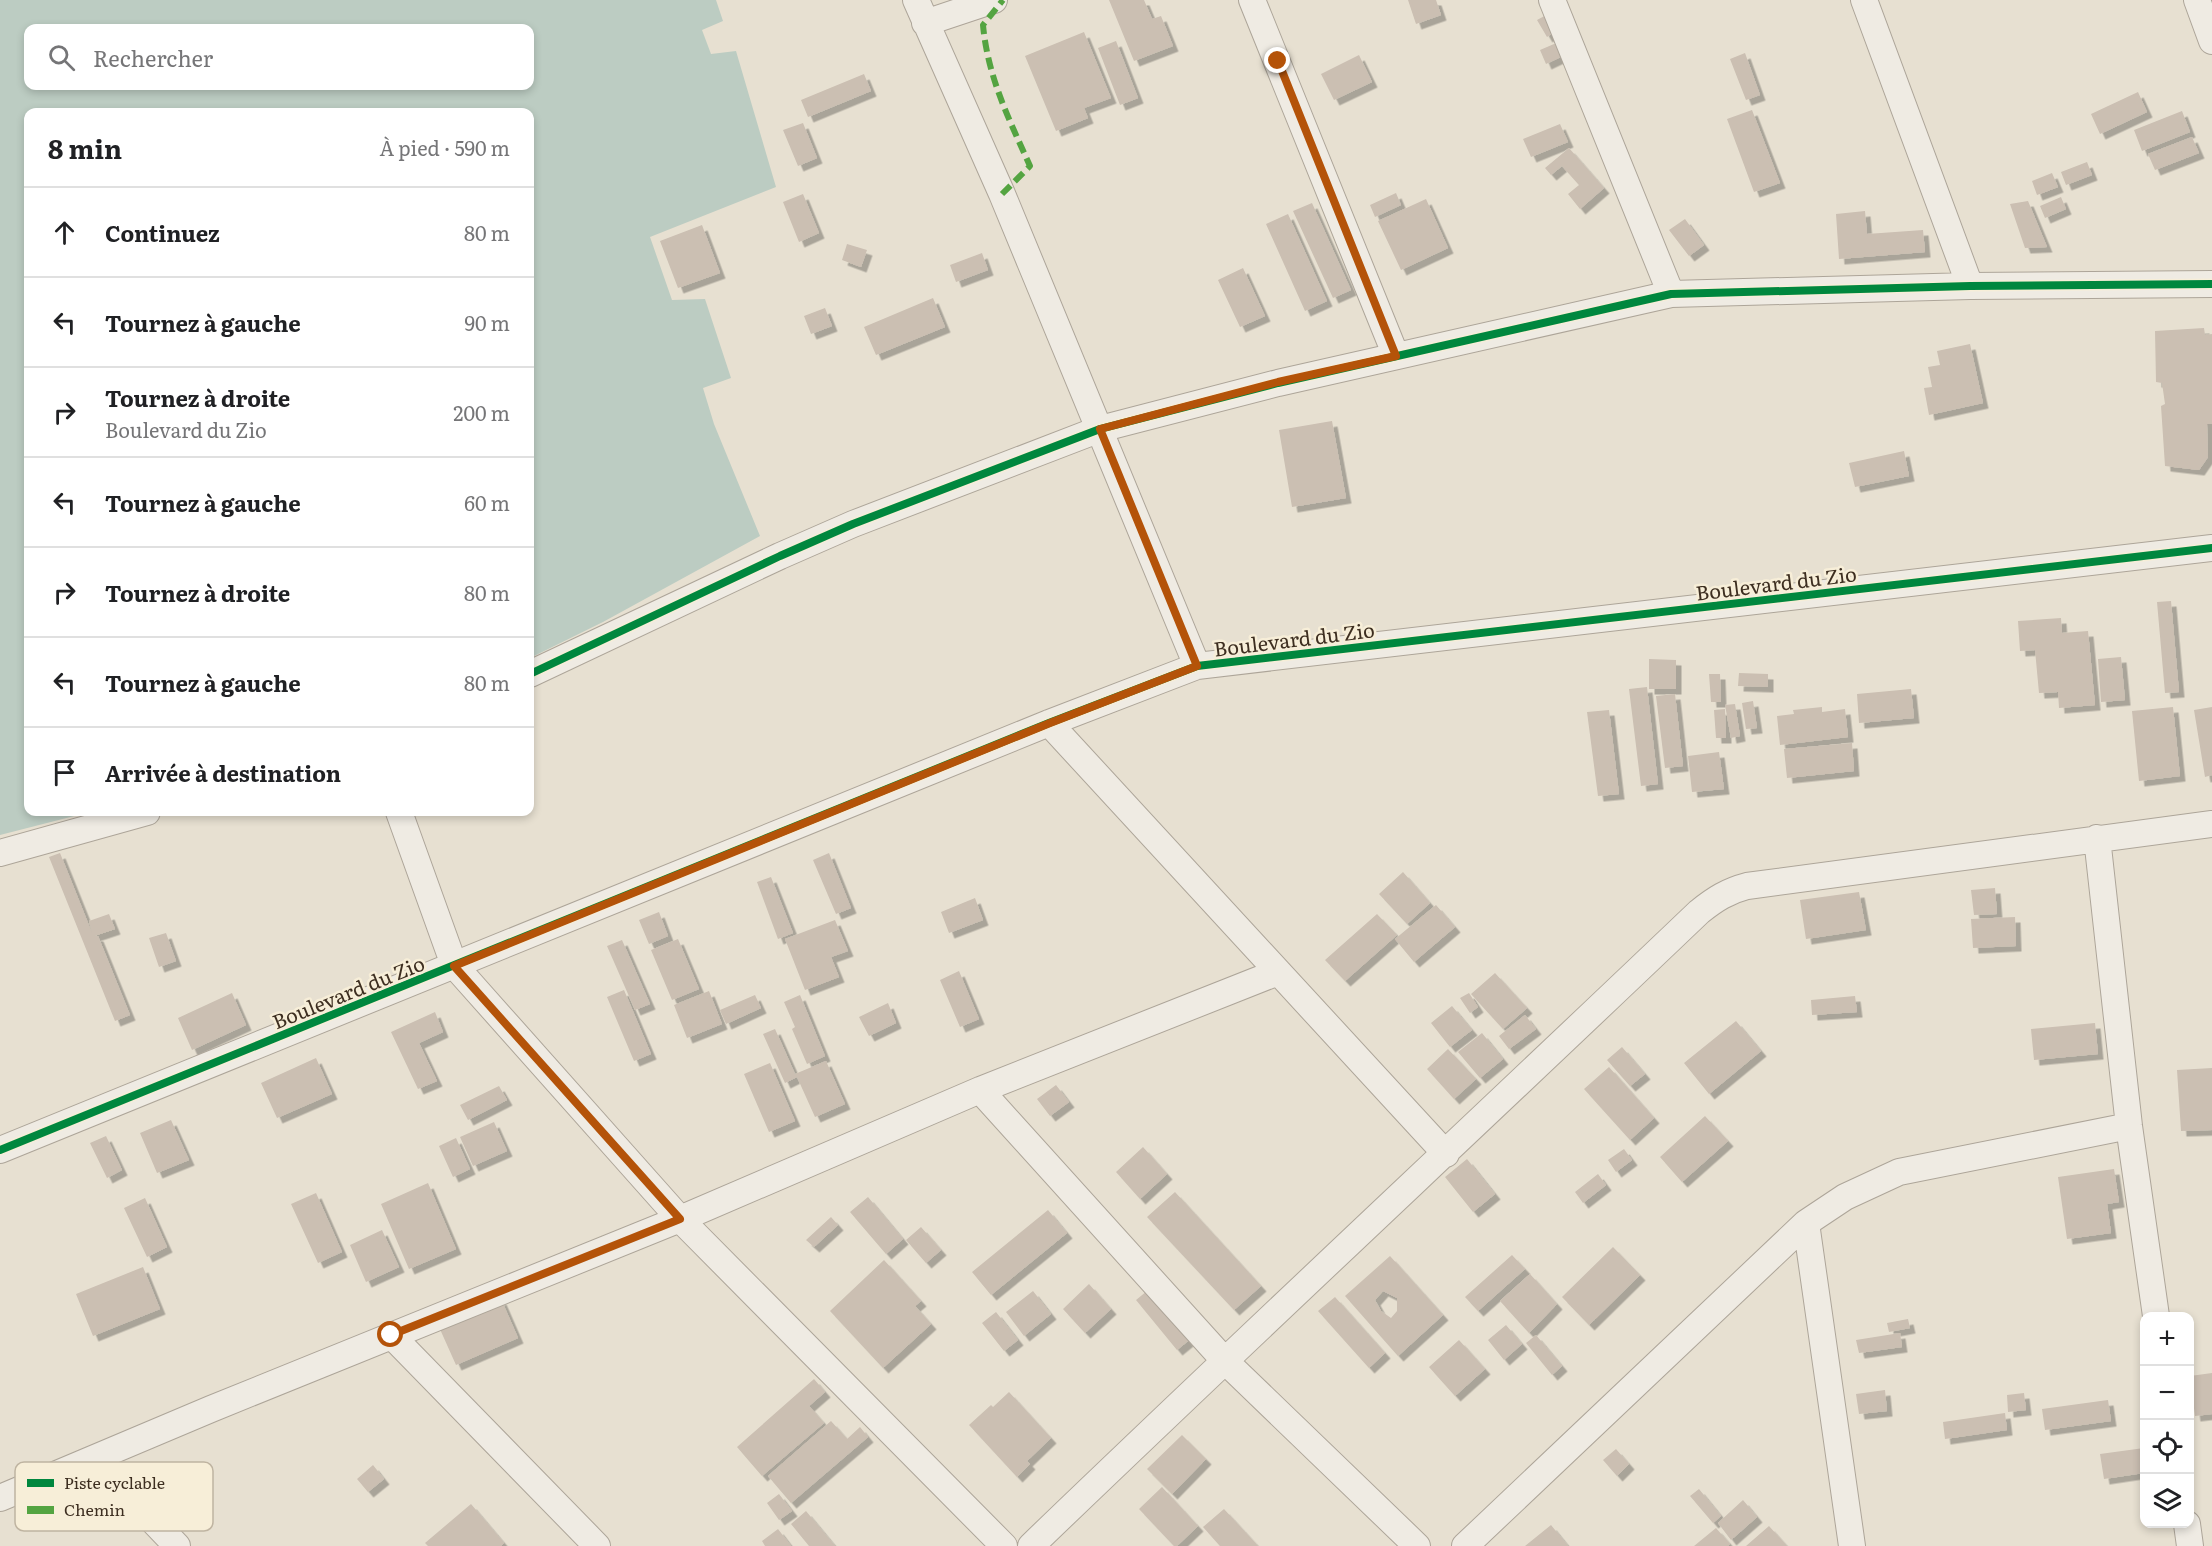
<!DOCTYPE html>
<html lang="fr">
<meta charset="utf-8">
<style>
body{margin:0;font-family:Literata,serif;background:#f6f6f6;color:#202124}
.controls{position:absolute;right:18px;bottom:18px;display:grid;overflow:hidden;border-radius:12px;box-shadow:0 3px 9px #0003}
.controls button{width:54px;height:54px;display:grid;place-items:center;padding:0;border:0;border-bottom:2px solid #e0e0e0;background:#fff;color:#202124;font:30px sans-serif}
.stop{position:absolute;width:18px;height:18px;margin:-14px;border:4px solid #b45309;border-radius:50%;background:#fff}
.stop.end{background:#b45309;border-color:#fff;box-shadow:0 2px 6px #0008}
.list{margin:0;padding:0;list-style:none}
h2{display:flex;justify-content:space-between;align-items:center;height:78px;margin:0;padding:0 24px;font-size:26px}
h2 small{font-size:20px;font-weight:400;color:#757577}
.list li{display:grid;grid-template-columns:39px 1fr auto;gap:18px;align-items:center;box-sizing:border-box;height:90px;padding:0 24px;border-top:2px solid #e0e0e0}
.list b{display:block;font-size:22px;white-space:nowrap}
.list p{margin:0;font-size:20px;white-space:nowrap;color:#757577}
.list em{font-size:20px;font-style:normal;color:#757577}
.icon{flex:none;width:33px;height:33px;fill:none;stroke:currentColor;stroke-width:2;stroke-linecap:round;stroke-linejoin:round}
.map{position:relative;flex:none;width:2212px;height:1546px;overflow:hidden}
.search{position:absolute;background:#fff;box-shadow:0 3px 9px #0003;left:24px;top:24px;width:510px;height:66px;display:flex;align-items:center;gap:15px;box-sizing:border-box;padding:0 21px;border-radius:12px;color:#757577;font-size:22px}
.panel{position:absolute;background:#fff;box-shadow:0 3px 9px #0003;left:24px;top:108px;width:510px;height:708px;border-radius:12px}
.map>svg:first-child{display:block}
.water{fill:#bcccc2;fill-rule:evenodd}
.building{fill:#cbbfb2;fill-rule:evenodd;filter:url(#shadow)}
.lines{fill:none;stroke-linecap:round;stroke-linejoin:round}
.street-casing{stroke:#ada599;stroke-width:28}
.street{stroke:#efebe3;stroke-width:26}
.quiet{stroke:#54a441;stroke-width:6;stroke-dasharray:12 6;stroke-linecap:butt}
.cycleway-casing{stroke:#f7eed8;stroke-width:11}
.cycleway{stroke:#00873e;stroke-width:8}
.route{stroke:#b45309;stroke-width:8}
.labels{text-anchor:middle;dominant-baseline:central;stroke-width:5;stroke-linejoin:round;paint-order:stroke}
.street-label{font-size:20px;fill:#3d2e20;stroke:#f7eed8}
.key{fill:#f7eed8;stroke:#bfb4a1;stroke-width:1.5}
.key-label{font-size:16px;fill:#3d2e20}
</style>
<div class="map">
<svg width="2212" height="1546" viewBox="0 0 2212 1546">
<defs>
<filter id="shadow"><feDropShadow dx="5.5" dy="5.5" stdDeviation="0" flood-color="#0004"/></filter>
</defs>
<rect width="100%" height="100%" fill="#e7e0d1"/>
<path class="water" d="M0,0H716L723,21L702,30L711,54L736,51L776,187L650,237L672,300L705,299L731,378L703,388L714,424L760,536L603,622L530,658V112H28V812H90L0,835ZM28,28H530V86H28Z"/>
<path class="building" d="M1109,0H1144L1152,19L1161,16L1173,46L1134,61Z
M1408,0H1436L1441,15L1416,24Z
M1550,13L1559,29L1547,37L1537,20Z
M1084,32L1111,98L1084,108L1088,118L1056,131L1025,56Z
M1116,41L1138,98L1120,105L1098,48Z
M1561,41L1567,54L1546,64L1540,50Z
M1745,53L1760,95L1746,100L1730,59Z
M1359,55L1372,82L1334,100L1321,74Z
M864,74L871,91L808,117L801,100Z
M2138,92L2147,112L2100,134L2091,114Z
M1752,110L1780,183L1754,192L1727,119Z
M2182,111L2190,132L2142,151L2134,130Z
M803,123L817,158L798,166L783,130Z
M1560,124L1568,142L1531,157L1523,139Z
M2192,137L2199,153L2155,170L2148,154Z
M1569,148L1604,188L1580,209L1568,194L1579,185L1562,166L1551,175L1545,168Z
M2087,162L2092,175L2066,185L2061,172Z
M2052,173L2058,187L2037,195L2032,181Z
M1396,193L1401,205L1375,217L1370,205Z
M803,194L819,233L799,242L783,202Z
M2061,197L2066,209L2045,218L2040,206Z
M1426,199L1448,248L1401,270L1378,221Z
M2028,201L2047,247L2025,248L2010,204Z
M1312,203L1351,290L1333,298L1293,211Z
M1865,211L1867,234L1923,230L1925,252L1839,259L1836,214Z
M1288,214L1327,301L1305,311L1266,224Z
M1685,219L1704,245L1689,256L1669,230Z
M702,225L720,273L678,288L660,241Z
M847,244L867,250L861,267L842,260Z
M982,253L988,270L956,282L950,265Z
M1243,268L1265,316L1240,327L1218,280Z
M933,298L945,327L876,355L864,327Z
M825,308L832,326L811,334L804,316Z
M2204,328L2205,335L2212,334V424H2207L2208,457L2199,470L2165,466L2161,406L2165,404L2162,383L2156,382L2155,331Z
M1970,344L1983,403L1929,415L1924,388L1932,387L1928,367L1940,365L1937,351Z
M1332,421L1346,498L1292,507L1279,430Z
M1904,451L1909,476L1855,487L1849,463Z
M2171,601L2179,692L2165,693L2157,602Z
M2061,618L2062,633L2088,631L2095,705L2059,708L2058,692L2039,693L2035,650L2020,651L2018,621Z
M2121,657L2125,700L2101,702L2098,659Z
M1649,659L1676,660V689H1649Z
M1739,673L1768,674V687L1738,686Z
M1709,674H1720L1721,702H1711Z
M1647,687L1658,784L1641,786L1629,689Z
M1911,689L1914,718L1859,723L1857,694Z
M1675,694L1683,766L1665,768L1656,696Z
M1753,701L1757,728L1746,729L1742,703Z
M1735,704L1740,736L1731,738L1725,705Z
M1822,707V712L1845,709L1848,737L1780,745L1777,716L1794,714L1793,710Z
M2173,707L2180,776L2139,781L2132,711Z
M2212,707V775L2205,777L2194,710Z
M1725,709L1726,738H1716L1714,710Z
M1609,710L1619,794L1598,796L1587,712Z
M1852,743L1854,771L1787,778L1784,749Z
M1719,752L1724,789L1692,792L1688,756Z
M60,853L92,933L89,921L109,914L115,929L94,936H98L130,1015L115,1021L49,857Z
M829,853L851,908L836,914L813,860Z
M1403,872L1430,903L1407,924L1379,894Z
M771,877L793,933L778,939L757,882Z
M1995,888L1997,914L1974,915L1971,890Z
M1859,892L1866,930L1806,939L1800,900Z
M975,898L983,920L949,933L941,912Z
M1436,905L1455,927L1414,962L1395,939Z
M659,912L668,936L649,944L639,920Z
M1377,914L1397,935L1345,981L1325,960Z
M2015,917L2016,946L1973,948L1971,919Z
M835,920L848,951L831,957L839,977L805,990L785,939Z
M166,933L176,961L159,967L149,938Z
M678,939L699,989L672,1000L651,950Z
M622,940L650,1004L635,1010L607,946Z
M959,971L979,1019L960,1027L940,980Z
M1495,973L1527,1008L1503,1029L1471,994Z
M624,990L651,1054L634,1061L607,997Z
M709,991L722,1024L687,1038L674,1005Z
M232,993L246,1025L192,1050L178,1018Z
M1469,993L1478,1007L1470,1013L1460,998Z
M755,995L761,1008L726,1024L720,1010Z
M800,995L825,1056L807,1064L792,1029L795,1027L784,1002Z
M1855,996L1857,1012L1812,1015L1811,1000Z
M888,1003L896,1023L869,1036L859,1017Z
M1452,1006L1472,1030L1450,1047L1431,1023Z
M435,1012L443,1032L419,1043L437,1081L418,1089L391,1032Z
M1525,1015L1536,1029L1509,1049L1499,1036Z
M1736,1021L1761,1051L1709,1094L1684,1063Z
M2095,1023L2098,1054L2034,1060L2031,1029Z
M775,1029L795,1074L826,1061L845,1104L815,1117L797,1077L785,1083L763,1034Z
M1482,1033L1503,1059L1480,1078L1458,1052Z
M1622,1047L1645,1074L1630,1086L1607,1060Z
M1448,1049L1476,1079L1454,1099L1427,1069Z
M316,1058L332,1094L277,1118L261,1083Z
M770,1063L795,1121L769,1132L744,1074Z
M1609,1067L1654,1118L1630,1140L1584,1089Z
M2212,1068V1130L2181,1131L2177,1070Z
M1056,1085L1069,1102L1050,1116L1037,1099Z
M499,1086L507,1100L468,1120L460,1105Z
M1705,1116L1728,1141L1682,1182L1660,1157Z
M171,1120L189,1160L157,1173L140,1133Z
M494,1122L507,1151L473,1166L460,1137Z
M106,1136L122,1170L107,1178L90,1143Z
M456,1138L470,1169L453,1177L439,1146Z
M1143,1147L1167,1174L1140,1199L1116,1172Z
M1624,1149L1632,1160L1616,1172L1608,1160Z
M1467,1159L1495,1194L1473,1212L1445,1177Z
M2114,1169L2119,1202L2107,1204L2111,1233L2067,1239L2058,1177Z
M1598,1174L1606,1185L1583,1203L1575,1192Z
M428,1183L456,1249L409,1269L381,1204Z
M1175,1192L1261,1286L1234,1310L1147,1217Z
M316,1193L342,1252L318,1263L291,1204Z
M868,1197L903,1239L886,1254L850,1212Z
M145,1198L167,1247L147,1257L124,1208Z
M1048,1210L1067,1233L991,1295L972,1272Z
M831,1217L838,1225L814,1247L806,1240Z
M921,1227L941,1250L926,1263L906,1240Z
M382,1230L399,1267L366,1282L350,1245Z
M1613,1247L1640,1275L1589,1325L1562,1297Z
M1512,1255L1525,1269L1478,1311L1465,1297Z
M1390,1256L1443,1315L1398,1356L1345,1296ZM1383,1291L1397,1298V1311L1391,1318L1381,1311L1375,1300Z
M884,1260L921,1301L915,1306L931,1324L883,1368L830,1311Z
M143,1267L160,1309L93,1336L76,1294Z
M1530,1274L1557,1304L1529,1333L1500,1301Z
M1089,1284L1111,1309L1085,1333L1063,1309Z
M1033,1291L1051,1314L1024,1336L1006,1312Z
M1147,1291L1188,1341L1177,1350L1136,1300Z
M1335,1297L1385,1353L1369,1368L1318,1311Z
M501,1299L518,1338L456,1365L439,1327Z
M996,1312L1018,1340L1004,1351L982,1323Z
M1908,1319L1910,1328L1889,1332L1887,1323Z
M1506,1325L1522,1344L1504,1360L1488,1340Z
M1900,1333L1902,1347L1859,1353L1856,1340Z
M1536,1335L1562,1366L1552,1375L1526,1343Z
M1459,1340L1485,1369L1455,1396L1429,1367Z
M2212,1373V1414L2195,1416L2190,1376Z
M814,1379L825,1392L809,1406L824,1423L762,1476L737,1447Z
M1885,1390L1887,1411L1859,1414L1856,1394Z
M1009,1392L1051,1438L1027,1461L1030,1464L1017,1477L969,1425L991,1405L993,1407Z
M2024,1393L2026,1410L2008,1412L2007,1395Z
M2108,1400L2111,1421L2045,1430L2042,1409Z
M2005,1413L2007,1430L1945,1439L1943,1422Z
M831,1421L847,1439L860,1427L868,1437L791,1503L768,1476Z
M1182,1435L1206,1459L1172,1494L1147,1469Z
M2144,1448V1473L2104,1479L2100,1454Z
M1616,1449L1629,1464L1617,1476L1603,1460Z
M373,1465L384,1479L368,1492L357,1479Z
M1162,1487L1198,1526L1177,1546H1174L1139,1509Z
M1699,1489L1721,1516L1713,1523L1690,1496Z
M779,1494L792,1511L779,1520L767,1503Z
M1743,1500L1757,1517L1731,1540L1718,1523Z
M471,1504L504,1543L501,1546H428L425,1543Z
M1224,1509L1258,1546H1220L1203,1527Z
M806,1511L835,1546H809L791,1524Z
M1551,1525L1568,1546H1525Z
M1769,1526L1787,1546H1746Z
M1716,1528L1730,1544L1728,1546H1694Z
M778,1529L791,1546H765L762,1541Z"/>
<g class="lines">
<defs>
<path id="street" d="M916,0L1002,194L1197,666
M1252,0L1396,356
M1552,0L1671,294
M1864,0L1970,286
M2197,0L2212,41
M925,23L994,0
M530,674L780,556L853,524L1100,429L1278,383L1671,294L1970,286L2212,284
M1049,723L1446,1154
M399,812L454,965L680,1219L1004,1546
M2097,838L2129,1126L2156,1316
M0,853L147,812
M980,1090L1224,1360L1417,1546
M0,1150L1049,723L1197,666L2212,548
M1806,1223L1852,1546
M391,1335L597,1546
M94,1459L177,1546
M0,1498L211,1409L680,1219L980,1090L1278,972
M2187,1524L2190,1546
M1031,1546C1252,1333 1477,1124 1699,912C1715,899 1728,891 1747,886L2212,824
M1465,1546L1806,1223L1845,1197L1899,1172L2129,1126"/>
</defs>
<use href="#street" class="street-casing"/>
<use href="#street" class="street"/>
<path class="quiet" d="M1002,194L1030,166C1009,119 988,78 983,25L1003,0"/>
<defs>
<path id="cycleway" d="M530,674L780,556L853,524L1100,429L1278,383L1671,294L1970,286L2212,284
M0,1150L1049,723L1197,666L2212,548"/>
</defs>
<use href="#cycleway" class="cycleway-casing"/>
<use href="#cycleway" class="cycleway"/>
</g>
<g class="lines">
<path class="route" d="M391,1335L680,1219L454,966L1050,723L1197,666L1100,429L1278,382L1396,356L1278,61"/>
</g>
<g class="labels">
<g class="street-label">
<text transform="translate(1776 582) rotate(-7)">Boulevard du Zio</text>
<text transform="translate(1294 638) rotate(-7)">Boulevard du Zio</text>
<text transform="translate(348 991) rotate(-22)">Boulevard du Zio</text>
</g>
</g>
<rect x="15" y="1462" width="198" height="69" rx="9" class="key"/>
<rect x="27" y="1479" width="27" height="8" fill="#00873e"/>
<rect x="27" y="1506" width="27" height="8" fill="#54a441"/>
<g class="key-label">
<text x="64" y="1489">Piste cyclable</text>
<text x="64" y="1516">Chemin</text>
</g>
</svg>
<div class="controls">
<button>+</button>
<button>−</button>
<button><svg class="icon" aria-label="locate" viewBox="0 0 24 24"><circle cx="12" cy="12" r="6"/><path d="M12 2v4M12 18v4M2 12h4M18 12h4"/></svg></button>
<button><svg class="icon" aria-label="layers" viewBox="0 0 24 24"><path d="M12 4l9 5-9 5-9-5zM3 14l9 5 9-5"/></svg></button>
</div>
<div class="stop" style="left:391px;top:1335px"></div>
<div class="stop end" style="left:1278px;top:61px"></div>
<div class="search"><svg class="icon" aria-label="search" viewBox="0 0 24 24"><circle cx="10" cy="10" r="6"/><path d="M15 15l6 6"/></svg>Rechercher</div>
<section class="panel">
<h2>8 min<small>À pied · 590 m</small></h2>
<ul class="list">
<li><svg class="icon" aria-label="ahead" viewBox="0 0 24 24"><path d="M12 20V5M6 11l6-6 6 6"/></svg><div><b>Continuez</b></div><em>80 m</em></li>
<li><svg class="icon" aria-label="left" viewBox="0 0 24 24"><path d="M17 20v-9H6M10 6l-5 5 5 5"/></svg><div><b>Tournez à gauche</b></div><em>90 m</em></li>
<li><svg class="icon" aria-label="right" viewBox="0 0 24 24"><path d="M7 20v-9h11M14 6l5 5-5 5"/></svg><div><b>Tournez à droite</b><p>Boulevard du Zio</p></div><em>200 m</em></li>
<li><svg class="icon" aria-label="left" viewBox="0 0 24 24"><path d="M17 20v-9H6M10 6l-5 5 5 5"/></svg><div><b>Tournez à gauche</b></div><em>60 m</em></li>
<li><svg class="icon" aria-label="right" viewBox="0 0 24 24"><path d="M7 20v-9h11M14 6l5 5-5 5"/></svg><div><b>Tournez à droite</b></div><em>80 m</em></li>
<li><svg class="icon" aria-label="left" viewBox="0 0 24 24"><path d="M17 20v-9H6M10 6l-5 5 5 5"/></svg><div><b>Tournez à gauche</b></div><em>80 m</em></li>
<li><svg class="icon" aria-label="arrive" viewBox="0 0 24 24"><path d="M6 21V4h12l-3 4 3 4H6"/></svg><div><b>Arrivée à destination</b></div></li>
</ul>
</section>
</div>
